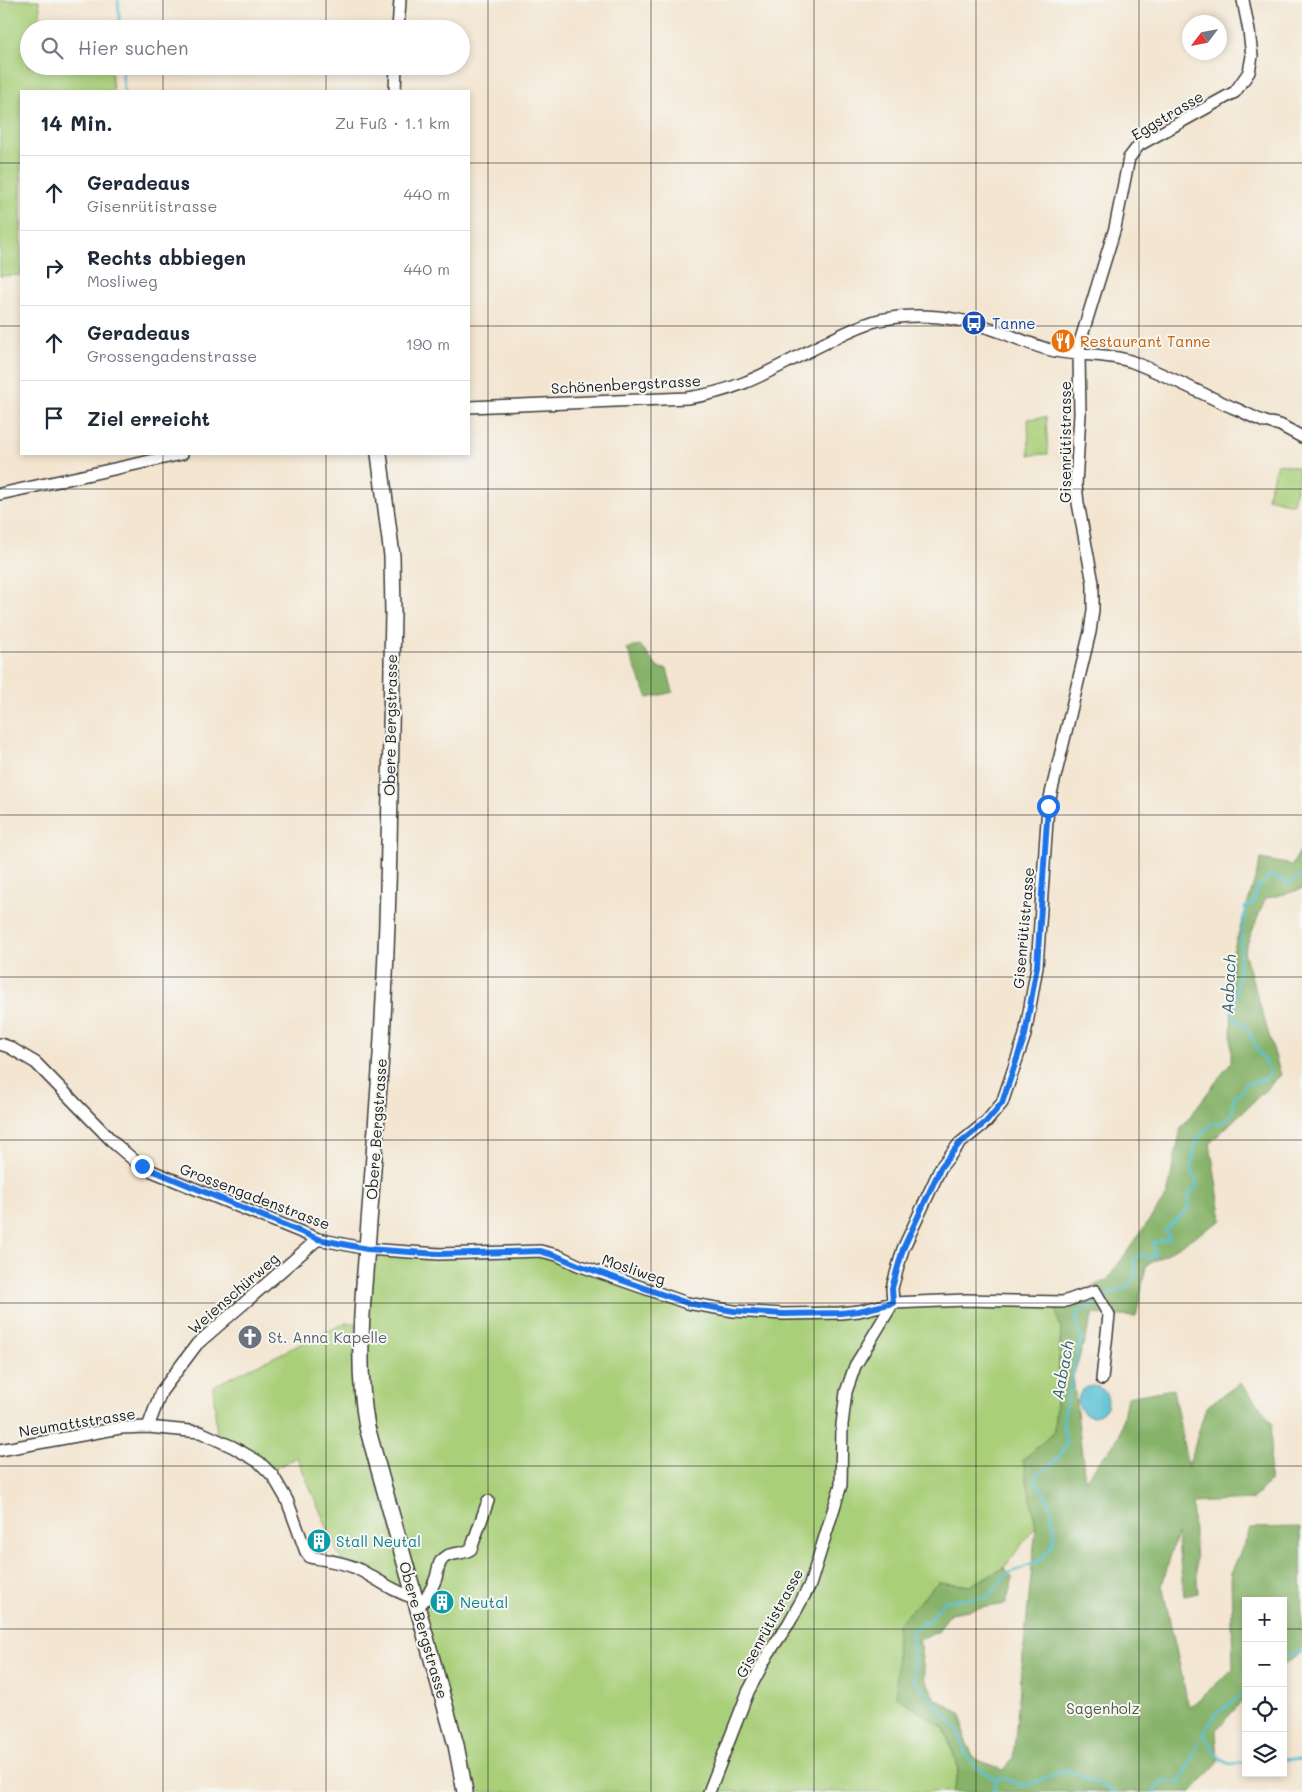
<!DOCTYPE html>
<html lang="de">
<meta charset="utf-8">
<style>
body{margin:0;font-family:Mali,sans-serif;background:#f2f2f3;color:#1f2937}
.controls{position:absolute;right:15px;bottom:15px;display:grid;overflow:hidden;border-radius:0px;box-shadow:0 2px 8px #0003}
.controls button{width:45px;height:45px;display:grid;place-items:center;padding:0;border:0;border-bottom:1px solid #e0e1e3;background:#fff;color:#1f2937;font:25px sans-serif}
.compass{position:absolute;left:1182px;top:15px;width:45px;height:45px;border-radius:50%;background:#fff;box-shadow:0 2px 8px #0003;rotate:238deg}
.stop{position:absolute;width:15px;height:15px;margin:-11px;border:4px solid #1a73e8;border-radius:50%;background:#fff}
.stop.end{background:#1a73e8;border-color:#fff;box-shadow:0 1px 5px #0008}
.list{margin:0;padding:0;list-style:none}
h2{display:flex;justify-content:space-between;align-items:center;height:65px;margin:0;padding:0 20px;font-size:21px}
h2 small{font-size:16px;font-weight:400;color:#747a83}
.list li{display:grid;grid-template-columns:32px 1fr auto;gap:15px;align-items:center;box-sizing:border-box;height:75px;padding:0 20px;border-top:1px solid #e0e1e3}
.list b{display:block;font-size:19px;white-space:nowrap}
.list p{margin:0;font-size:16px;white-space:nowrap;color:#747a83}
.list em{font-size:16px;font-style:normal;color:#747a83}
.icon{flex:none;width:28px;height:28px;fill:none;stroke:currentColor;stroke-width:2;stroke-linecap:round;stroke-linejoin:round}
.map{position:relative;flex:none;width:1302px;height:1792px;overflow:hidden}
.search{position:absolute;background:#fff;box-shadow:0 2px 8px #0003;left:20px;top:20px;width:450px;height:55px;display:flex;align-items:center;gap:12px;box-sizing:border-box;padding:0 18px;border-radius:28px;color:#747a83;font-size:19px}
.panel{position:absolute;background:#fff;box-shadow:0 2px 8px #0003;left:20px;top:90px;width:450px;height:365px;border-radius:0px}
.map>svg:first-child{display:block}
.green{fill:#a9cf79;stroke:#62764a}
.forest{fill:#86b269;stroke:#516742}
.water{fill:#58c0d4;stroke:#3a6e78}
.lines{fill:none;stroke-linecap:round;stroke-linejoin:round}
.stream{stroke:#58c0d4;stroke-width:2.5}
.minor-casing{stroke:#3c3a37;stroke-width:14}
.major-casing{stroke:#3c3a37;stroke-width:18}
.minor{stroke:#fff;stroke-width:11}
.major{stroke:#fff;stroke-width:15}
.route{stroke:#1a73e8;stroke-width:6}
.grid{fill:none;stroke:#1c1c1c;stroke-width:1;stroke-opacity:0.55}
.labels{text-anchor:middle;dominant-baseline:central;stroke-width:4;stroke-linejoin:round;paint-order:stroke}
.street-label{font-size:15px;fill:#1c1c1c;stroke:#f6f6f2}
.transit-label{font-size:15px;fill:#164399;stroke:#f6f6f2;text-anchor:start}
.food-label{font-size:15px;fill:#c56008;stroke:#f6f6f2;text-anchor:start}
.worship-label{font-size:15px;fill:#5b616d;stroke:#f6f6f2;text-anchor:start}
.culture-label{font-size:15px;fill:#0d838f;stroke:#f6f6f2;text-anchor:start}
.park-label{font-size:15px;fill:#4d5b3d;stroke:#f6f6f2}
.water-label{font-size:16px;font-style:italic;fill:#345e66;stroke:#f6f6f2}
</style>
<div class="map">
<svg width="1302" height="1792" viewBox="0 0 1302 1792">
<rect width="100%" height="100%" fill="#f6f6f2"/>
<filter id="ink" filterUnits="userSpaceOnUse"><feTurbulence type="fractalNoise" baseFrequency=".02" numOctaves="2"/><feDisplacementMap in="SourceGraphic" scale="10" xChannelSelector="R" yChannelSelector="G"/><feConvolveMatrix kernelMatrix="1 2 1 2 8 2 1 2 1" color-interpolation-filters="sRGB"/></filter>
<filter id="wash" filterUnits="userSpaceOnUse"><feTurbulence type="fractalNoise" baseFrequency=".0096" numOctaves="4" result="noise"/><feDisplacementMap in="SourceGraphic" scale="20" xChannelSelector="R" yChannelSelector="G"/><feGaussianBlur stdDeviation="1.12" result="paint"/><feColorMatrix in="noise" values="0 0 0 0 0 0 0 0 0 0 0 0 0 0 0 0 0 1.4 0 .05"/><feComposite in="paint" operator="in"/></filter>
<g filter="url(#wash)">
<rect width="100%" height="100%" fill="#f3e5d0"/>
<path class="green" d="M0,0H39L42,29H29V66H111L113,91H21V275L0,276Z
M1046,417L1048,454L1029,455L1028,419Z
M1277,463L1299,468V474L1293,504L1267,498Z
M367,1249L540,1251L687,1303L783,1314L893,1303L1063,1302L1054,1432L1023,1460L1036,1526L1004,1568L970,1586L938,1582L896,1696L944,1728L959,1769L953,1792H464L366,1399Z
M345,1323H356L354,1365L405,1587L402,1590L341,1560L297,1457L273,1470L217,1437L213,1386Z"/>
<path class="forest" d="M640,645L658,668L667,669L673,692L648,698L627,649Z
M1302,848V889L1265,899L1244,952L1281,1075L1210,1143L1222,1220L1146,1266L1136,1317L1093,1314L1073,1377L1085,1480L1119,1437L1127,1397L1173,1389L1188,1468L1206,1407L1240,1383L1256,1401L1272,1423L1269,1482L1252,1500L1192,1503L1198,1593L1184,1596L1177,1534L1162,1585L1189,1708L1233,1669L1231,1573L1251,1528L1301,1527L1302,1652L1283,1666V1601H1246V1697L1216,1730L1218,1762L1192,1792H953L959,1769L944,1728L896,1696L897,1625L938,1582L970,1586L1004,1568L1013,1578L1006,1604L950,1613L938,1632L919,1639L925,1678L936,1699L962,1714L965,1740L975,1759L1004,1770L1013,1758L1036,1526L1023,1460L1054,1432L1061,1330L1054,1303L1107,1280L1167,1195L1181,1128L1231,1062L1232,955L1261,859L1292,865Z"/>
<path class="water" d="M1078 1401a15 15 0 1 1 30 0a15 15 0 1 1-30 0Z"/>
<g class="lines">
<path class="stream" d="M118,0L120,29
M122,66L124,91
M1103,1297C1123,1289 1142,1285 1133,1259L1141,1255L1151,1258L1156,1254L1153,1243L1170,1239L1165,1230L1187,1210L1190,1192L1197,1187L1196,1179L1191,1168L1196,1141L1211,1124L1224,1122C1227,1119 1231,1115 1232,1111C1234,1101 1230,1098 1241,1093L1245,1085L1264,1079L1270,1074C1268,1063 1262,1058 1257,1049C1252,1039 1248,1024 1236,1021L1234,1015L1245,907L1254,903C1255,893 1256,887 1265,882L1268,876C1276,876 1281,881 1289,883L1302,876
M1283,1652C1291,1656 1295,1656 1302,1650
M1246,1691L1215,1715L1203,1734L1221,1760L1230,1764L1246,1762
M1283,1759L1302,1760
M996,1779L976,1767L966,1755L957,1728L915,1681L912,1630L929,1620L944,1601L989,1597L1005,1575L1039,1561L1053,1545L1055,1530L1051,1510L1046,1496L1034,1479L1037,1474L1050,1466L1060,1456L1066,1444L1063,1419L1081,1339L1076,1319L1078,1312L1098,1303
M997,1779L1004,1778L1024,1786L1067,1770L1116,1792
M992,1792L995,1789L996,1779
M1154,1792L1161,1781L1177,1783L1183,1778L1199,1741"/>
</g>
</g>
<g filter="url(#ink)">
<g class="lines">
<defs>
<path id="minor" d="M398,29L400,0
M395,91L396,66
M469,407L687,398C741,391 776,367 823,344C841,335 859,325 879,320C921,311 961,317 1001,332C1019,339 1036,347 1055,351C1080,356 1105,353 1130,361C1165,374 1200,393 1234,408C1244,412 1254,418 1265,422
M1271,423L1280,425L1302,437
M0,494L182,454
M0,1044L9,1047L36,1063L115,1144L142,1167L318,1239L367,1249L439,1254L540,1251L557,1255L578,1265L687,1303L734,1311L783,1314L840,1313L859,1311L893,1303L966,1300L1063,1302L1095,1291L1109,1315L1102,1379
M148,1427L161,1392L197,1344L318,1239
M0,1450L120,1428L148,1427L200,1432L233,1447L259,1462L273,1476L287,1500L306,1552L310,1557C326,1560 341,1562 356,1568C376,1578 393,1592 415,1598
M417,1607C426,1600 432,1589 436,1578C438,1571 438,1561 445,1557C452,1552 463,1555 471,1549L488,1501
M709,1792L748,1692L768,1654L789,1623L810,1585L841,1485L842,1425L846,1392L855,1366L893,1303L892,1288L903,1249L941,1167L959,1144L986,1122L1002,1103L1025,1035L1037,967L1048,806L1090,632L1093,610V583L1078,503L1076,485L1080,414L1079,354L1080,342L1115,228L1129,158L1139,145L1235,92L1249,72L1252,56L1249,31L1243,0"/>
<path id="major" d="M379,454L392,556L393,613C390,760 390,908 381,1055C377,1119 372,1184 367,1248C362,1308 356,1367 367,1427L456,1745L465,1792"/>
</defs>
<use href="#minor" class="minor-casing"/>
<use href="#major" class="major-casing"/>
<use href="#minor" class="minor"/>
<use href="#major" class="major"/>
</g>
</g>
<g class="lines" filter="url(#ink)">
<path class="route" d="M142,1166L318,1239L367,1249L439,1254L540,1251L557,1256L578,1265L687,1303L734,1311L783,1314L840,1313L859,1311L893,1303L892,1288L903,1249L941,1167L959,1144L986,1122L1002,1103L1025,1035L1037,966L1048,806"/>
</g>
<path class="grid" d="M163,0V29M326,0V29M488,0V1792M651,0V1792M814,0V1792M976,0V1792M1139,0V1792M163,66V91M326,66V91M0,163H21M469,163H1302M0,326H21M469,326H1302M163,454V1792M326,454V1792M0,489H1302M0,652H1302M0,815H1302M0,977H1302M0,1140H1302M0,1303H1302M0,1466H1302M0,1629H1246M1283,1629H1302"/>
<defs>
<symbol id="bus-disc" viewBox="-11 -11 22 22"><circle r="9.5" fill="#1a4fb4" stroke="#f6f6f2"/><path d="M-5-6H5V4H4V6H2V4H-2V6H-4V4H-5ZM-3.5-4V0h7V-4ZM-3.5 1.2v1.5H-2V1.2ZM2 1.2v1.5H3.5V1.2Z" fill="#fff"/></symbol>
<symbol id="restaurant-disc" viewBox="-11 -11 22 22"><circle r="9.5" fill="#e8710a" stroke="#f6f6f2"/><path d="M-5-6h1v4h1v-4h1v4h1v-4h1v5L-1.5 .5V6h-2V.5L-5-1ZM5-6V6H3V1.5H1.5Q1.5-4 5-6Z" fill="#fff"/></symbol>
<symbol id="church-disc" viewBox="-11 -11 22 22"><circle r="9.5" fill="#6b7280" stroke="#f6f6f2"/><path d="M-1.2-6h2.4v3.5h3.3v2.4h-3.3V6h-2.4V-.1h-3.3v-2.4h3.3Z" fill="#fff"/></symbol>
<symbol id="building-disc" viewBox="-11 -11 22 22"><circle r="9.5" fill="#0f9aa8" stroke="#f6f6f2"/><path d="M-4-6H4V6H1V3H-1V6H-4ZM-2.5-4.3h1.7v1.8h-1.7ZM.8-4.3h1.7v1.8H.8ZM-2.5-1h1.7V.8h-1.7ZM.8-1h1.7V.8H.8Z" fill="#fff"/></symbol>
</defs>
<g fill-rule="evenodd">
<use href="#bus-disc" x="960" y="309" width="28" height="28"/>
<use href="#restaurant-disc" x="1049" y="327" width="28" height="28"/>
<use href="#church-disc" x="236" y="1323" width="28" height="28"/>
<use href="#building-disc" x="305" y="1527" width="28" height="28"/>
<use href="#building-disc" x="428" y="1588" width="28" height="28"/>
</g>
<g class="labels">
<g class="street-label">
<text transform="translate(1167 115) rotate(-31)">Eggstrasse</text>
<text transform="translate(626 384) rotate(-3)">Schönenbergstrasse</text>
<text transform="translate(1065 442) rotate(-90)">Gisenrütistrasse</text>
<text transform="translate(390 725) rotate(-89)">Obere Bergstrasse</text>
<text transform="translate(1023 928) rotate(-85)">Gisenrütistrasse</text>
<text transform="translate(376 1129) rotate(-86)">Obere Bergstrasse</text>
<text transform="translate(255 1196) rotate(21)">Grossengadenstrasse</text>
<text transform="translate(634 1269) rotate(19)">Mosliweg</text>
<text transform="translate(233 1293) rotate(-41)">Weienschürweg</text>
<text transform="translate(77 1422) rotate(-9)">Neumattstrasse</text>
<text transform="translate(769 1623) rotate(-61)">Gisenrütistrasse</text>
<text transform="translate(424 1630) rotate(74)">Obere Bergstrasse</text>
</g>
<g class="transit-label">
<text x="992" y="323">Tanne</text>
</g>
<g class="food-label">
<text x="1080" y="341">Restaurant Tanne</text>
</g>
<g class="worship-label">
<text x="268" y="1337">St. Anna Kapelle</text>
</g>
<g class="culture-label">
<text x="336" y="1541">Stall Neutal</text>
<text x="460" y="1602">Neutal</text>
</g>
<g class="park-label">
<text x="1103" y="1708">Sagenholz</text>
</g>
<g class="water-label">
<text transform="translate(1228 984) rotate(-87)">Aabach</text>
<text transform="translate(1062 1370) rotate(-79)">Aabach</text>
</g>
</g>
</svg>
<div class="controls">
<button>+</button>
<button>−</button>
<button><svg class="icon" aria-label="locate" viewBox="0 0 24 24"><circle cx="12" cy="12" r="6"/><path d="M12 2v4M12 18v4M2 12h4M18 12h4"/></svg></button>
<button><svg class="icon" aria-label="layers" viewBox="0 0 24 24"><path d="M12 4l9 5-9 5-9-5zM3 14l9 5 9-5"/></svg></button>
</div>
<svg class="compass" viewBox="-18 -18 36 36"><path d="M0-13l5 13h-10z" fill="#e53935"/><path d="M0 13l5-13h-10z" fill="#747a83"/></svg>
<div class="stop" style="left:1048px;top:806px"></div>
<div class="stop end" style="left:142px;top:1166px"></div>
<div class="search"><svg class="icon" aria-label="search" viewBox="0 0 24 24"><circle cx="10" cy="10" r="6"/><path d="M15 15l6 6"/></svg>Hier suchen</div>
<section class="panel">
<h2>14 Min.<small>Zu Fuß · 1.1 km</small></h2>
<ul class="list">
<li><svg class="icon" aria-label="ahead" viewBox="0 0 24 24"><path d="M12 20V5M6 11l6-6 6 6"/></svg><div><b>Geradeaus</b><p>Gisenrütistrasse</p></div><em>440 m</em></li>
<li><svg class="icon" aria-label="right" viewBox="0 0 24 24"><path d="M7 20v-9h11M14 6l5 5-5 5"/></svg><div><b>Rechts abbiegen</b><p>Mosliweg</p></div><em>440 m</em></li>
<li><svg class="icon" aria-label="ahead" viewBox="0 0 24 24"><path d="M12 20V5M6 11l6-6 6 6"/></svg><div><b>Geradeaus</b><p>Grossengadenstrasse</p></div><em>190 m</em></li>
<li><svg class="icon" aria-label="arrive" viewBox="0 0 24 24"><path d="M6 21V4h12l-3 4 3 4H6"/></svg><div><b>Ziel erreicht</b></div></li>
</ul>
</section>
</div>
